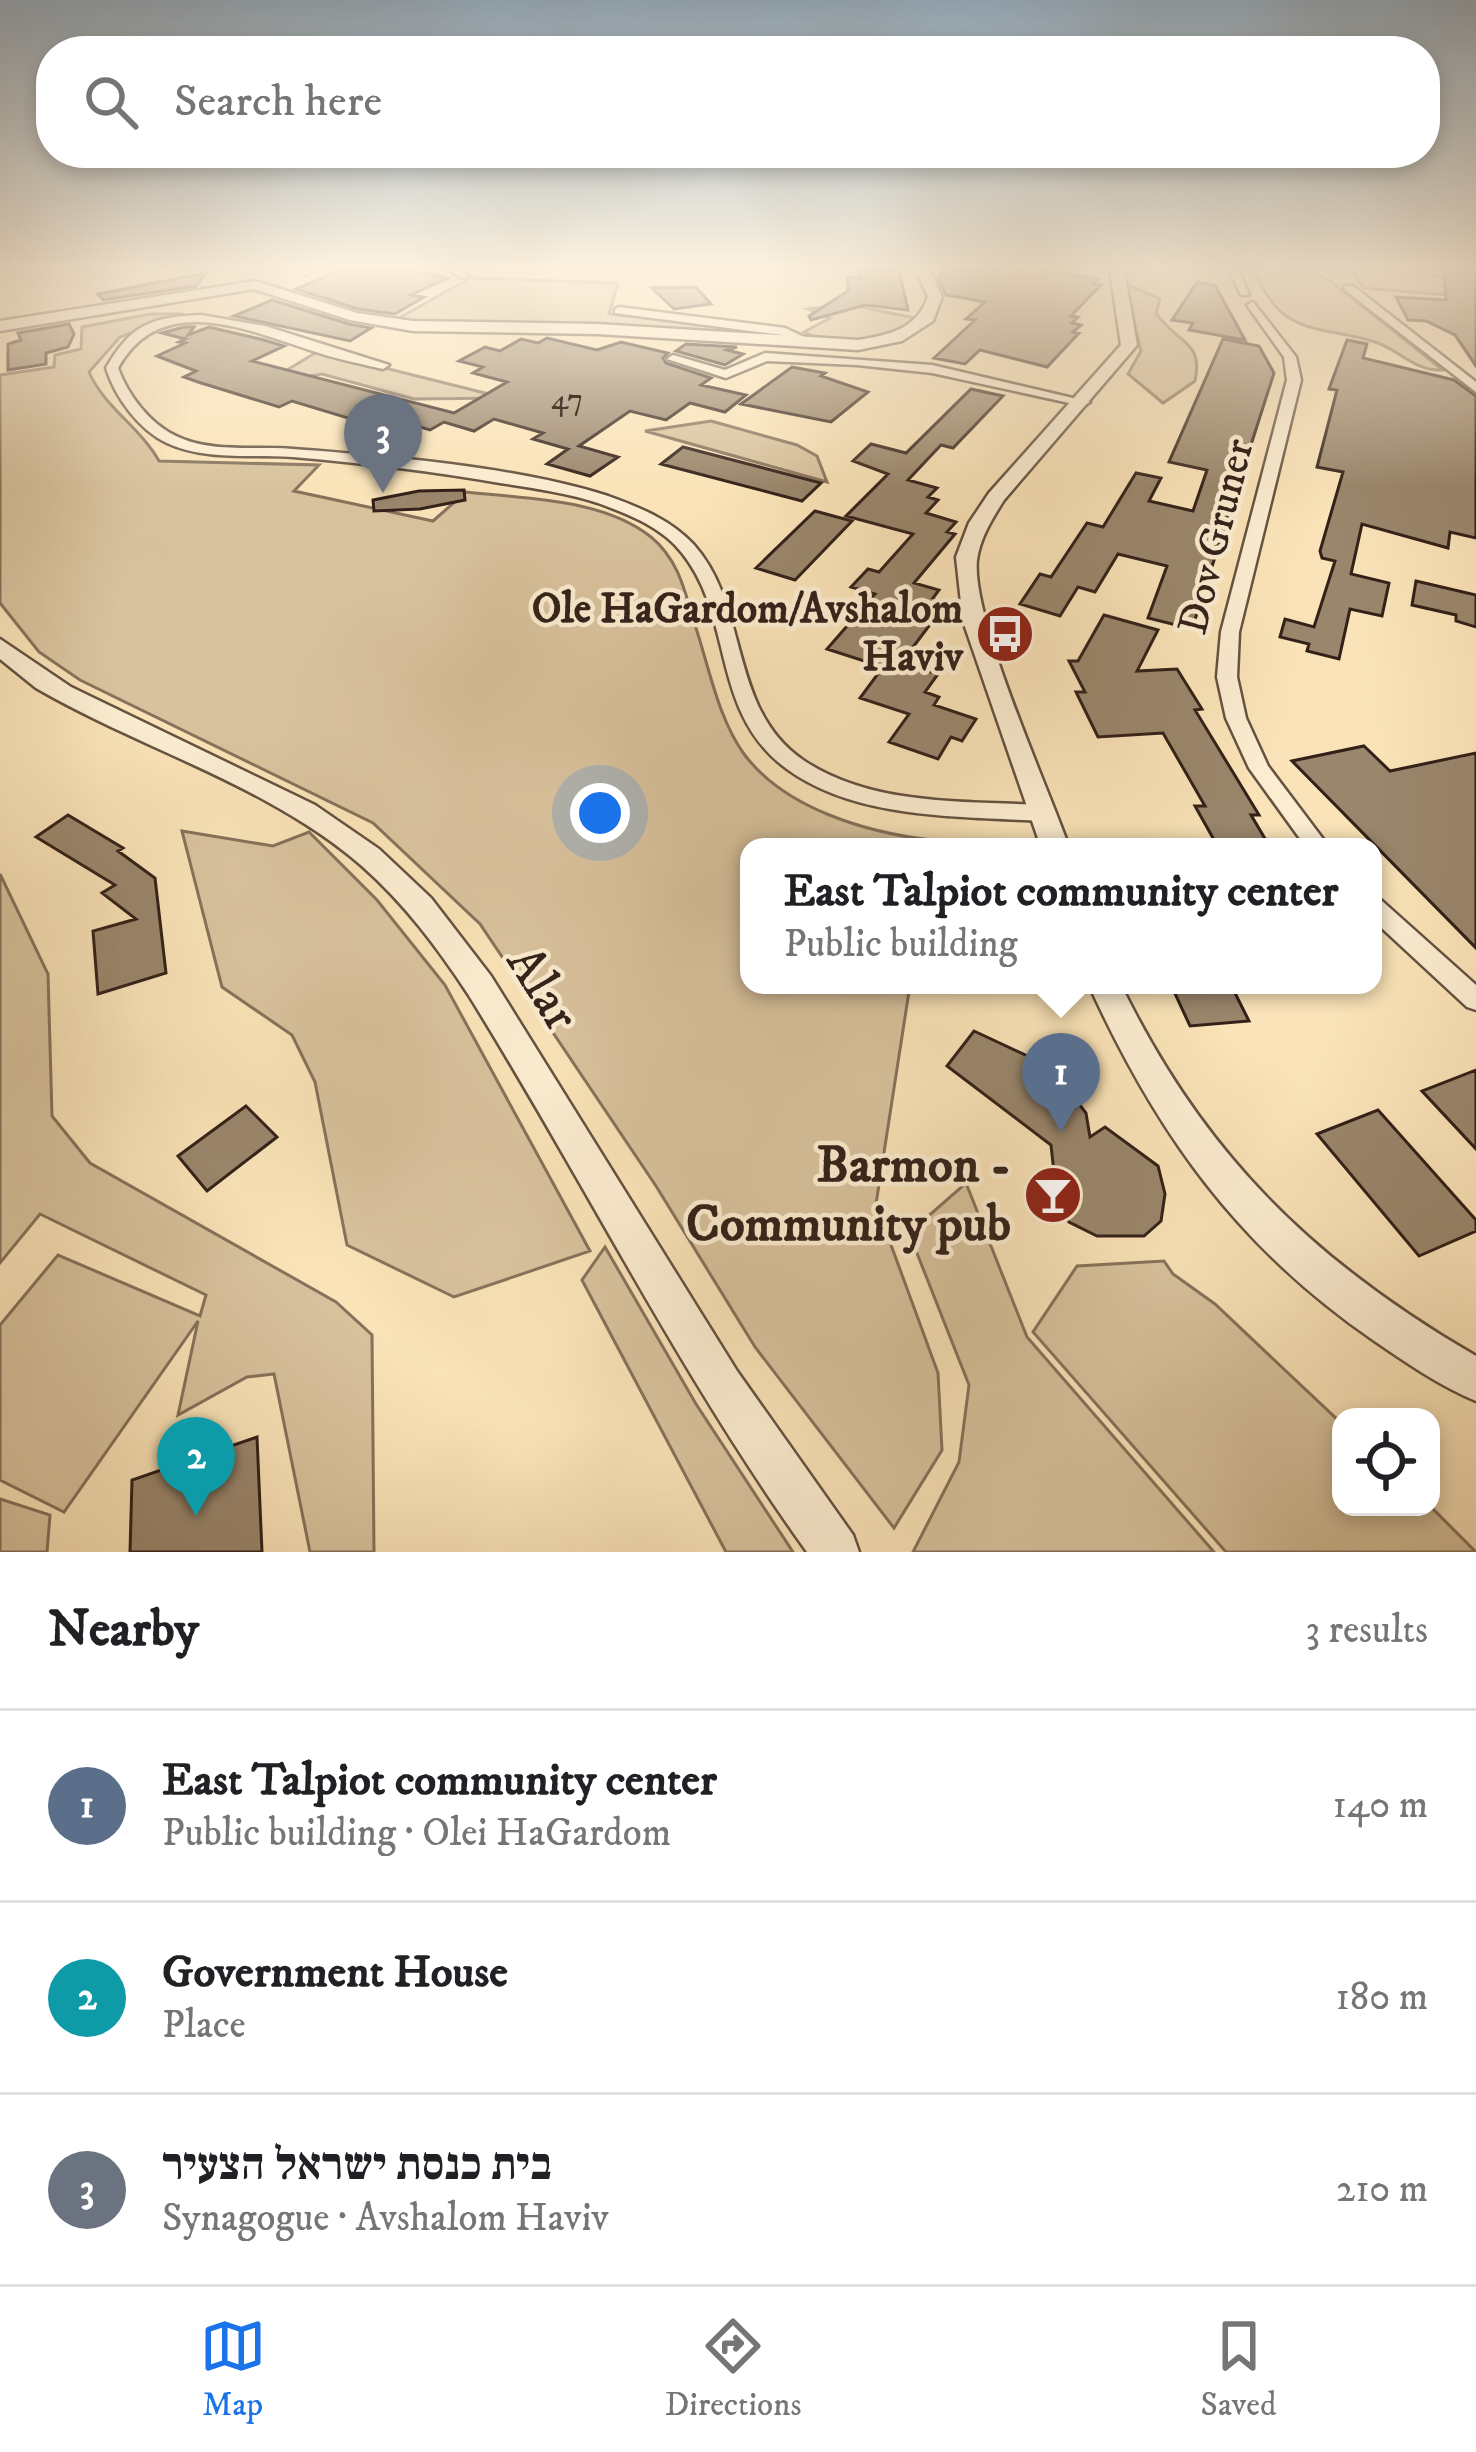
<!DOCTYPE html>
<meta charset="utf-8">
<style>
body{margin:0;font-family:"IM FELL DW Pica","Frank Ruhl Libre",serif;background:#f6f6f6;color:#202124}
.controls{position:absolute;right:36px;bottom:36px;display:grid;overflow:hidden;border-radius:24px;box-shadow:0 6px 18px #0003}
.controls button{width:108px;height:108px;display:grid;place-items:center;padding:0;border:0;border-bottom:3px solid #e0e0e0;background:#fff;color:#202124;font:60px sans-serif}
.you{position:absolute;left:600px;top:813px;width:42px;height:42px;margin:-30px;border:9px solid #fff;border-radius:50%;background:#1a73e8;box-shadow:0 0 0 18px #1a73e833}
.badge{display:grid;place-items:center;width:78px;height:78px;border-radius:50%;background:#1a73e8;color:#fff;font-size:39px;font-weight:700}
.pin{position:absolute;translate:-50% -99px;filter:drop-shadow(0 3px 6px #0008)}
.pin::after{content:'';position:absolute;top:63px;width:42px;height:36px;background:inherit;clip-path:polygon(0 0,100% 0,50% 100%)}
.popup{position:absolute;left:740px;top:838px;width:642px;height:156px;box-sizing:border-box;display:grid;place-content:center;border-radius:24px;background:#fff;filter:drop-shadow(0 3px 9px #0005);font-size:39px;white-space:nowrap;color:#757577}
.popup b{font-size:45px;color:#202124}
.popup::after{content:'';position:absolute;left:50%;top:100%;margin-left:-24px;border:24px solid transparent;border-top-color:#fff}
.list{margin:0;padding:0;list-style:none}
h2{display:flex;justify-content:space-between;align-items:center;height:156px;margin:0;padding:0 48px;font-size:51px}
h2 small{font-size:39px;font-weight:400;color:#757577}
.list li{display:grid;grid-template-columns:78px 1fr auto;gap:36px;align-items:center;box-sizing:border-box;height:192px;padding:0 48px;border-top:3px solid #e0e0e0}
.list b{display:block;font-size:45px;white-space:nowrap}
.list p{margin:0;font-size:39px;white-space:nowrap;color:#757577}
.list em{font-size:39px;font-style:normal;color:#757577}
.icon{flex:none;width:66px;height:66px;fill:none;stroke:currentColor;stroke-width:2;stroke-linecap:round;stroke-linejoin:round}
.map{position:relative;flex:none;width:1476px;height:1552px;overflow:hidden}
.search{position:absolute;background:#fff;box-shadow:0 6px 18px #0003;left:36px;right:36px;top:36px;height:132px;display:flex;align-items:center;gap:30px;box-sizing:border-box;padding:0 42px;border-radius:48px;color:#757577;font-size:45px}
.sheet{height:732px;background:#fff}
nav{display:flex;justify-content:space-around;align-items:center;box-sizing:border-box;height:168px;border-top:3px solid #e0e0e0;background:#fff;font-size:33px;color:#757577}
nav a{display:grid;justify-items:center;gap:6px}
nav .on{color:#1a73e8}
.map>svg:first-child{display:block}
.green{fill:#d8c29d;stroke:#86725b;stroke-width:3}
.building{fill:#9a866c;stroke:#332119;stroke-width:3}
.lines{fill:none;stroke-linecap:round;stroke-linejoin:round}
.minor-casing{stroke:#655241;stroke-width:5}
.tertiary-casing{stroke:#655241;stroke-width:5}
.minor{fill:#fcedd1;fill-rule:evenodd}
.tertiary{fill:#fcedd1;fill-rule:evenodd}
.labels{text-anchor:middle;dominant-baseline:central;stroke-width:9;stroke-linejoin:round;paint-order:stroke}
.far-number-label{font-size:30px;fill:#4d3a2e}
.street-label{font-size:42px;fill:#332119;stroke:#fcedd1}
.poi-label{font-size:42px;font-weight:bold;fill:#332119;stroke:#fcedd1;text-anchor:end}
.near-street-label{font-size:51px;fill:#332119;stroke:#fcedd1}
.near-poi-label{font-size:51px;font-weight:bold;fill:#332119;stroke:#fcedd1;text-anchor:end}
</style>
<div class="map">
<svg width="1476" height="1552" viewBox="0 0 1476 1552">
<rect width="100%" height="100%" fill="#fae3b8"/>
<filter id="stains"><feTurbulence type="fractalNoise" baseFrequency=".00167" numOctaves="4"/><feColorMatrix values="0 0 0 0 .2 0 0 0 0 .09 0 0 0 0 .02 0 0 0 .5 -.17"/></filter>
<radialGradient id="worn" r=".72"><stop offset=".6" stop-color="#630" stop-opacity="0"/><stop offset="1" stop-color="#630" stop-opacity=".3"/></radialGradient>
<path class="green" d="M1254,270H1305L1328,279L1443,370C1415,372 1400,350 1375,342C1316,324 1282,338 1254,270Z
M1352,270L1476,278L1459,296L1363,288Z
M471,278L618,283L609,314L776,333L788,339L443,326L395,320Z
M1124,283L1160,299L1156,313C1176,343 1204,340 1195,381L1163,403L1128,374L1141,351Z
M846,304L920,319C889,342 838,351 804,332L830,318L808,309Z
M150,314H183L120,337L89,372C104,407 141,428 159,461L319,465L294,491L433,521L466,492C525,499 602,498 651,537C679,560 685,592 695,625C709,667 718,718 744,754C785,809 868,833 932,840L931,847H749V985H910L876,1204L938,1373L942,1450L894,1528L755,1347L656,1186L480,924L373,823L80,680L39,652L0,603V375L54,367L55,355L81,349L82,327Z
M315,353L337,356L505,398L414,399L322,374L298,378L287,370Z
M711,421L797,445L817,456L827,482L645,431Z
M182,831L273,846L309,832L377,900L445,985L590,1251L454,1297L347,1245L315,1082L292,1035L222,987Z
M0,874L48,974L52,1116L90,1163L336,1302L372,1335L374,1552H310L274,1374L247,1377L178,1415L198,1321L64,1512L0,1480V1325L58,1255L200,1316L206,1295L40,1214L0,1263Z
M966,1183L1027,1337L1214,1552H913L959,1462L969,1385L909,1233Z
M605,1247L696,1404L793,1552H726L582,1280Z
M1164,1261L1173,1274L1215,1304L1341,1423V1507H1431L1476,1552H1226L1033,1332L1077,1266Z
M0,1499L50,1515L47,1552H0Z"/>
<path class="building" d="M341,270H413L448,278L411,295L424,297L395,314L358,309L296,289Z
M899,270L908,310L865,305L811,320L809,316L848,291V277L861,278L859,271Z
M946,270H1045L1098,279L1093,284L1101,285L1071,316L1078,317L1072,323L1081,325L1073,332L1079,333L1047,367L980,350L965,364L934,358L975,320L966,319L985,302L946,295L938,277Z
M1444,270H1476V366L1455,335L1426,321L1408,320L1396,297L1446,300Z
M206,273L196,286L103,300L98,294Z
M1197,282L1215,285L1245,340L1189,330L1193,323L1172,320Z
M696,287L711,304L674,309L652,288Z
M272,300L349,324L371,328L350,341L234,316Z
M69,324L74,334L68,347L46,353V364L8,370V344L21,340L18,333Z
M184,327H194L188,335L209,327L264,340L284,346L252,361L454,413L507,382L473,373L483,367L459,361L485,347L500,351L521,339L538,343L547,338L597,350L621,342L668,353L663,358L666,363L711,378L701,385L746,395L725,412L690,403L666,420L630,411L579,446L618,457L590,476L547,464L568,449L533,439L543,433L494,419L474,431L444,422L430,430L366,411L351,419L292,401L279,407L198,382L184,377L196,371L157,356L185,343L179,342L185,339L162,333Z
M1223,339L1259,346L1274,373L1192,629L1148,618L1167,566L1118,554L1095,592L1078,587L1060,616L1020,604L1040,574L1051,577L1087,523L1103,527L1136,473L1161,478L1149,501L1193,511L1207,470L1169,462Z
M1347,340L1367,344L1363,358L1454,380L1476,396V538L1450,532L1448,548L1362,524L1351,574L1389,583L1382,616L1350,609L1339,659L1307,651L1309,644L1280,637L1285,619L1314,627L1335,561L1322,558L1320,551L1343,472L1317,467L1337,390L1329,389Z
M686,344L737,347L727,350L743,354L725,365L676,351Z
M792,367L825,373L821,376L868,392L831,422L741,404Z
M971,389L1003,396L953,448L941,445L908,480L937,488L928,497L938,500L926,513L956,522L947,532L955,534L914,583L939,590L933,598L947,602L901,663L938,674L925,692L939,697L934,705L976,719L962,741L951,737L938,759L889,742L909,714L860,698L883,667L827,649L875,594L851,587L868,569L879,572L913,534L846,516L888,474L853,461L871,444L906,453Z
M683,447L821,483L802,501L661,464Z
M464,490L465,500L420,509L374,511L373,500L419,491Z
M815,511L852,521L795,580L756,568Z
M1416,581L1476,595V627L1456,621V615L1412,605Z
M1104,615L1158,630L1137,671L1177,669L1202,709L1195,710L1259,815H1251L1270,847H1218L1195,806H1205L1163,733L1098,737L1076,692H1085L1069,661H1078Z
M1364,746L1390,771L1476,753V948L1292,761Z
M68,815L123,848L118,851L155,878L166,973L98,994L93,931L136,919L102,893L115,885L36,837Z
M1171,985H1231L1249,1021L1190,1026Z
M974,1031L1051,1067L1086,1113L1090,1137L1105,1127L1158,1166L1165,1194L1161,1221L1144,1236H1097L1069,1222L1057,1200L1051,1145L947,1066Z
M1476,1070V1149L1422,1091Z
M246,1106L277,1137L207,1191L178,1156Z
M1378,1110L1476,1220V1231L1419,1256L1317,1134Z
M257,1437L262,1552H130L132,1480Z"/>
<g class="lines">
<defs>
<path id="minor" d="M302,270H315L306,275Z
M450,270H462L469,276L460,278Z
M1229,270H1239L1249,295H1241Z
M1345,286H1353L1476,382V392L1345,290Z
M1253,302L1296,357L1301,380L1239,632L1237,677L1246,718L1268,766L1329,847H1306L1249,768L1226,718L1217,677L1221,632L1287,380L1284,357L1247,305Z
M619,307L785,328L817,343L811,347L782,335L615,313V309Z
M201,315L265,326L389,365L383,369C362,364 340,360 319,353C252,332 162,288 118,368C128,395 149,423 176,436C210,453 256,446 293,449C388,456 518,467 608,496C639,507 671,520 694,545C750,608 728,709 803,760C871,806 964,801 1042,805L1053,813L1042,821C960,816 857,820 787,769C710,713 735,619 682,553C662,527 628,514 598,503C567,493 532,488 500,483C432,471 362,463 293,457C252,454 206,461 167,443C139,430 115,397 106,368C131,324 152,317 201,315Z
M765,353L932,365L1090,402L1083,406L932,373L857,365L767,361L726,378L667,359L673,355L725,370Z
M1373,897L1381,900L1476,985V1010L1467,1007L1373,920Z"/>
<path id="tertiary" d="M916,270H930L942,297L933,321L902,341L858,350L597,334L413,331L350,320L254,289L0,331V321L255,281L357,313L413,321L597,324L858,340C889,335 917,329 928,297Z
M1110,270H1124L1137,345L1004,500C992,519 980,538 977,560C971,617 1047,785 1069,847H1041L963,621L956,557L969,523L989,493L1121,345Z
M0,639L71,687L315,805L379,849L431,898L491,976L737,1371L853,1535L859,1552H807C680,1375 583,1179 468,994C437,947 404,903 362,866C267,784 143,750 36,688L0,659Z
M1089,985H1121C1203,1154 1314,1262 1476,1356V1401C1440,1386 1405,1362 1373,1340C1237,1246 1157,1134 1089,985Z"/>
</defs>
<use href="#minor" class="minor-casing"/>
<use href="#tertiary" class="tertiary-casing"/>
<use href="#minor" class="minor"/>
<use href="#tertiary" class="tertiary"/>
</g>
<linearGradient id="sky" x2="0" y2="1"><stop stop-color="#94acbf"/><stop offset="0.55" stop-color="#fdf2df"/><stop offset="1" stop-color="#fdf2df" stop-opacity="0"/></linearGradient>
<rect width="1476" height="487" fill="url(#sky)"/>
<defs>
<symbol id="bus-disc" viewBox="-11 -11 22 22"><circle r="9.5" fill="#8f2418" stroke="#fcedd1"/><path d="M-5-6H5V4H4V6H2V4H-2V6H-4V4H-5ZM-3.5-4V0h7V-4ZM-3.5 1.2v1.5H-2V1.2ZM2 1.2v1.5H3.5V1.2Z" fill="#fff"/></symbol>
<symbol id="bar-disc" viewBox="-11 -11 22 22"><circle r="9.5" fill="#8f2418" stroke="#fcedd1"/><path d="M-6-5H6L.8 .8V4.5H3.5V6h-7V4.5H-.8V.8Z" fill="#fff"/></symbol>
</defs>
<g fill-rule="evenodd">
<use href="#bus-disc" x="972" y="601" width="66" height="66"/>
<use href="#bar-disc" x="1020" y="1162" width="66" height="66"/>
</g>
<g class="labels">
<g class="far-number-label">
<text x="567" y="400">47</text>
</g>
<g class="street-label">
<text transform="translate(1217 537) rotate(-76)">Dov Gruner</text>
</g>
<g class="poi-label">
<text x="963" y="610">Ole HaGardom/Avshalom<tspan x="963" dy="48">Haviv</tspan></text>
</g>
<g class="near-street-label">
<text transform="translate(542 989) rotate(58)">Alar</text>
</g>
<g class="near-poi-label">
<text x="1011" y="1166">Barmon -<tspan x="1011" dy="59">Community pub</tspan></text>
</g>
</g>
<rect width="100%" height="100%" filter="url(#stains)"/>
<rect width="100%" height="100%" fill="url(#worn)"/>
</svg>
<div class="controls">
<button><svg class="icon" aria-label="locate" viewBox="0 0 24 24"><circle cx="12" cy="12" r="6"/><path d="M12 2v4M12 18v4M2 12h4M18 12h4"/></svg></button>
</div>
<div class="you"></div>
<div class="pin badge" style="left:1061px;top:1132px;background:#5c6f8a">1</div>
<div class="popup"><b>East Talpiot community center</b>Public building</div>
<div class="pin badge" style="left:196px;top:1516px;background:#0f9aa8">2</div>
<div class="pin badge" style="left:383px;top:493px;background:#6b7280">3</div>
<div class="search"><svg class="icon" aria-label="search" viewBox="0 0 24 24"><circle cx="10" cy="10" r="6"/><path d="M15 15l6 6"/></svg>Search here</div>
</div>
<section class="sheet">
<h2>Nearby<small>3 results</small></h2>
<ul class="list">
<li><span class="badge" style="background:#5c6f8a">1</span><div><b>East Talpiot community center</b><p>Public building · Olei HaGardom</p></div><em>140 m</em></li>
<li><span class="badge" style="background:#0f9aa8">2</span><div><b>Government House</b><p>Place</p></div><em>180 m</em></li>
<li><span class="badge" style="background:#6b7280">3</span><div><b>בית כנסת ישראל הצעיר</b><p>Synagogue · Avshalom Haviv</p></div><em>210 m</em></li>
</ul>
</section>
<nav>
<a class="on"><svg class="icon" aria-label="map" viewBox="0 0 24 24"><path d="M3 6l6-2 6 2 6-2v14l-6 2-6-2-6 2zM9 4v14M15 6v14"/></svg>Map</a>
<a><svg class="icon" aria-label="directions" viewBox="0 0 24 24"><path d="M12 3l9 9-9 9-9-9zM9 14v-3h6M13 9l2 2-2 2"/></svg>Directions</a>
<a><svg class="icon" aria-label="saved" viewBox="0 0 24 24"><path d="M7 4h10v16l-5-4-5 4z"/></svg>Saved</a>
</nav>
